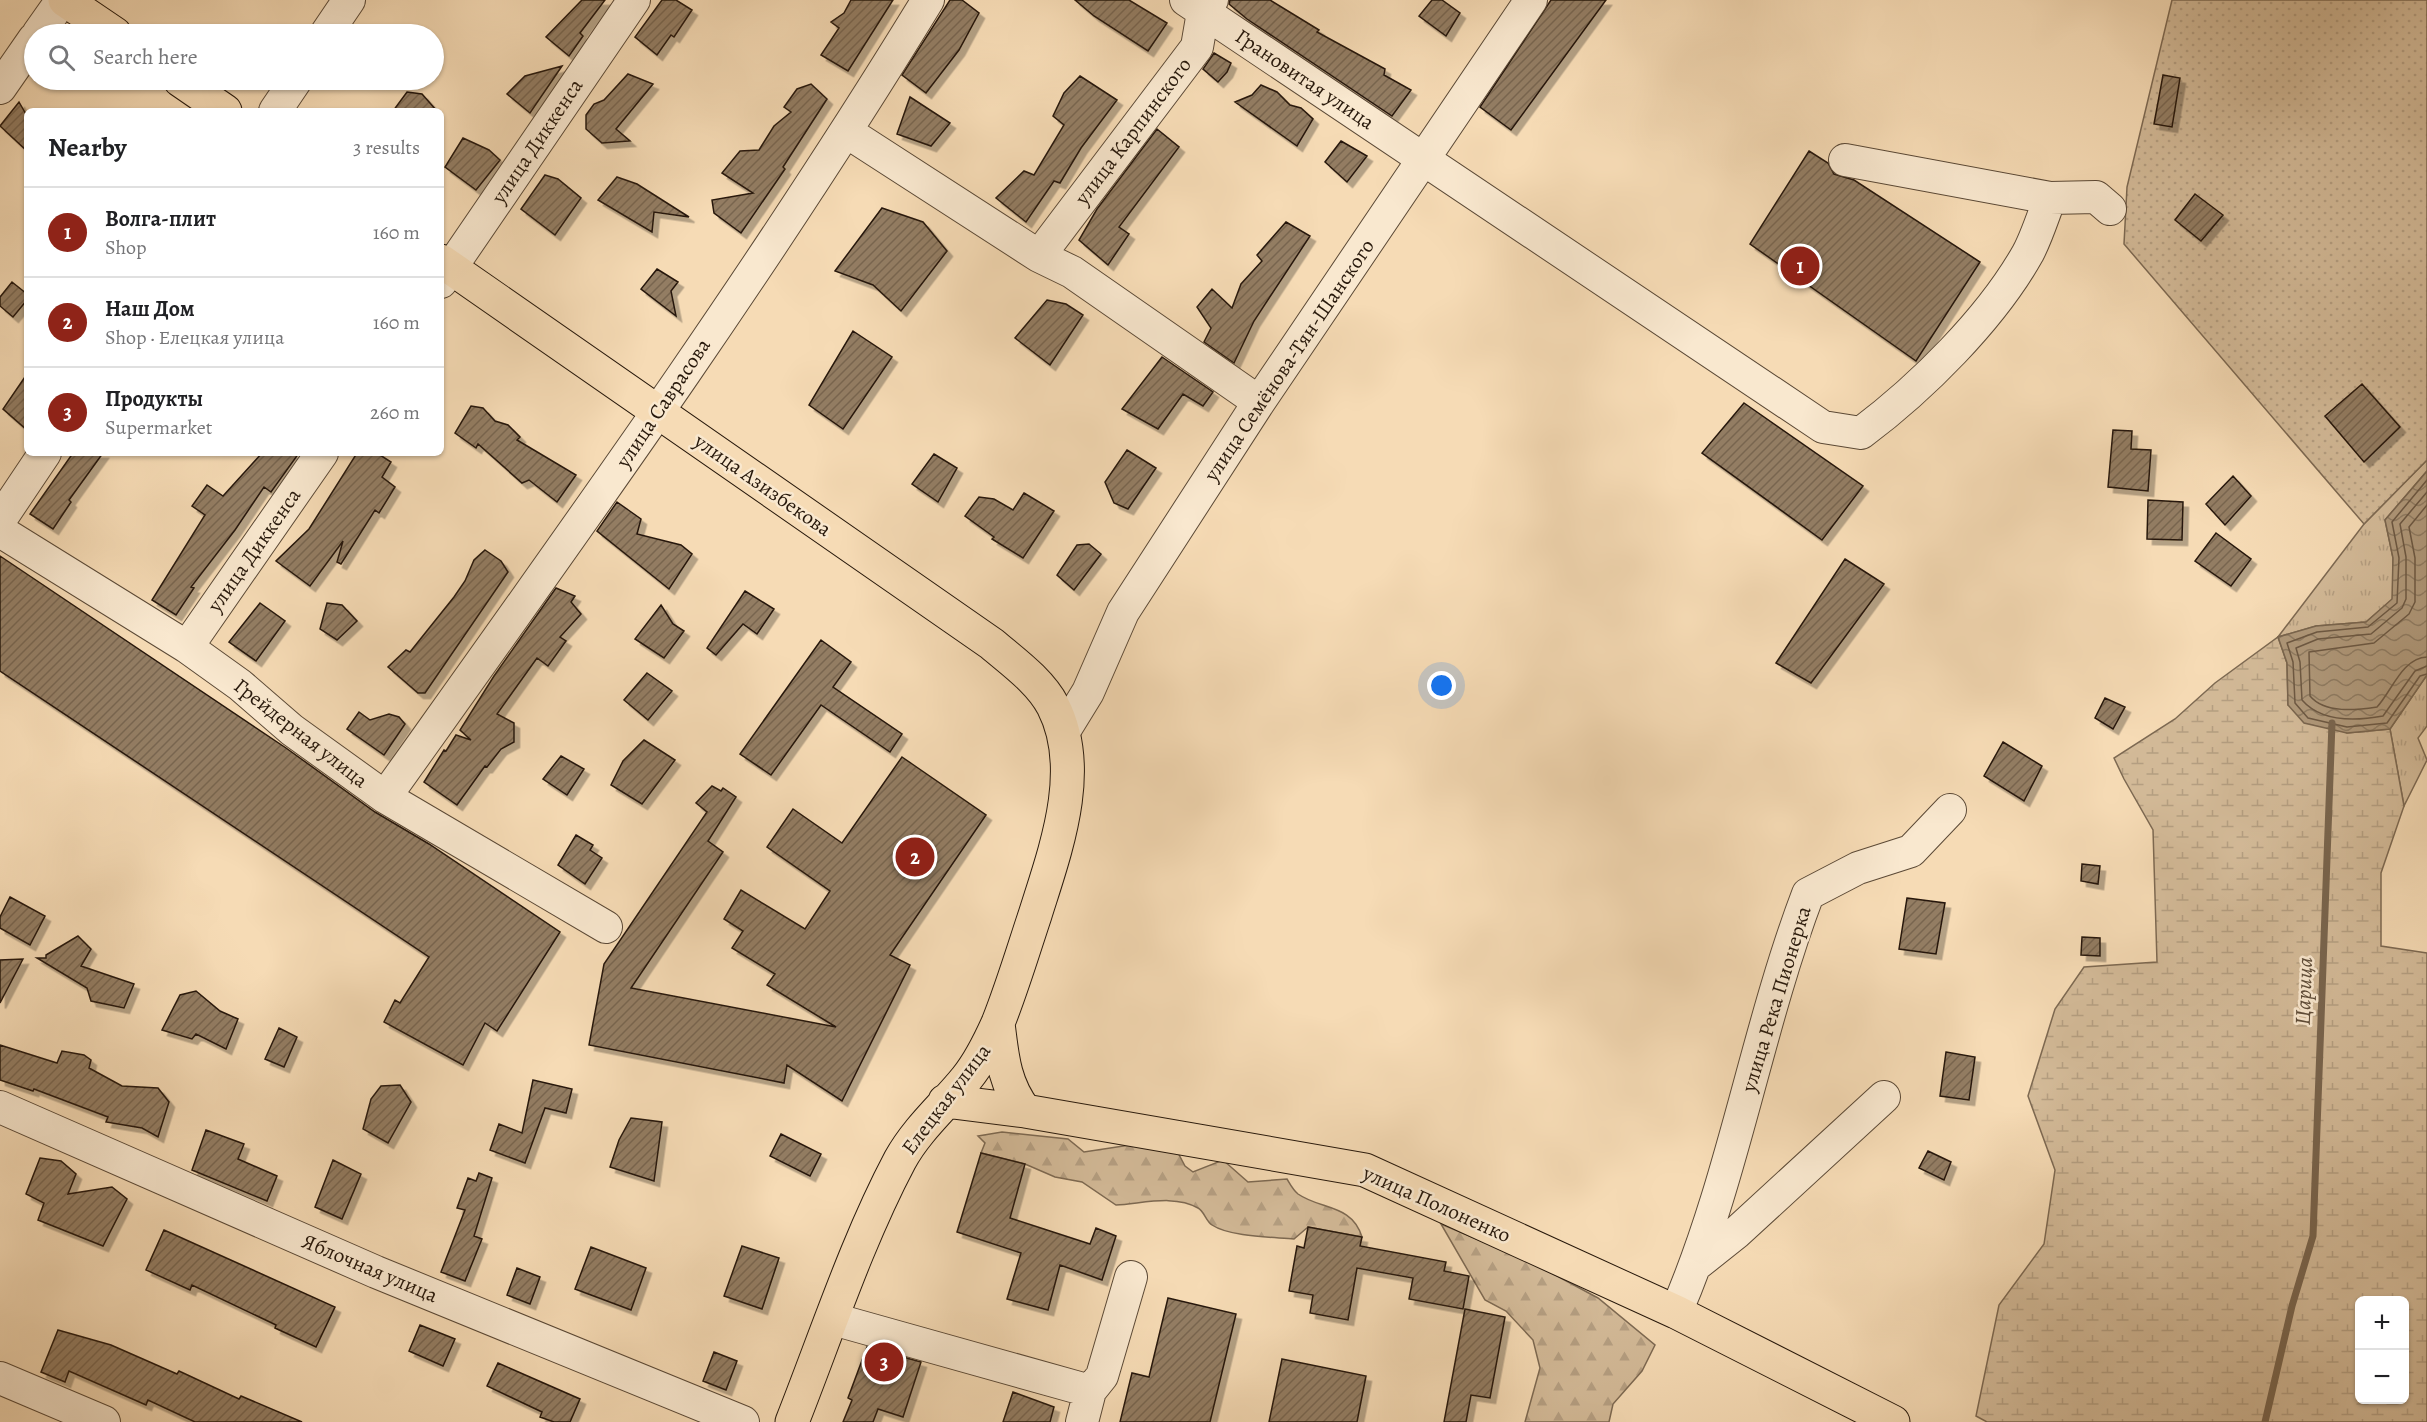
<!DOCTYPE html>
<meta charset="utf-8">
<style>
body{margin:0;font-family:Alegreya,serif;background:#f6f6f6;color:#202124}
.controls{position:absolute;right:18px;bottom:18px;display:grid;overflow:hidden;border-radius:9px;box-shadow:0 2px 4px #0004}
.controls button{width:54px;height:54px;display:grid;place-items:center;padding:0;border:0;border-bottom:2px solid #e0e0e0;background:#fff;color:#202124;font:30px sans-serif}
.you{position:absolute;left:1442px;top:686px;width:21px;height:21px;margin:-15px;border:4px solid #fff;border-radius:50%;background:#1a73e8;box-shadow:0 0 0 9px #1a73e833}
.badge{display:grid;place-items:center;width:39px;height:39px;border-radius:50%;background:#8f2418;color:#fff;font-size:20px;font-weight:700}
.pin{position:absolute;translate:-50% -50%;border:3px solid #fff;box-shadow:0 2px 6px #0006}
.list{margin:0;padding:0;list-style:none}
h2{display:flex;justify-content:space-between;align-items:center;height:78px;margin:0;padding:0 24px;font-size:26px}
h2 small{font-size:20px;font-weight:400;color:#757577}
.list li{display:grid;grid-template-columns:39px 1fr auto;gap:18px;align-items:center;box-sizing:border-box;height:90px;padding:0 24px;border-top:2px solid #e0e0e0}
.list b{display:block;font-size:22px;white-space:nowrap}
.list p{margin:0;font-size:20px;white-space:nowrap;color:#757577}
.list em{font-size:20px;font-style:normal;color:#757577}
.icon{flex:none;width:33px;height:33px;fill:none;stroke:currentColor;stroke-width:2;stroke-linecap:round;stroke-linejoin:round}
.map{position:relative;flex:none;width:2427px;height:1422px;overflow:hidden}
.search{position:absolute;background:#fff;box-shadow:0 2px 4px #0004;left:24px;top:24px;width:420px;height:66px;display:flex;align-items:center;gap:15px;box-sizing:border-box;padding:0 21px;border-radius:33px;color:#757577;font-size:22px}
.panel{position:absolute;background:#fff;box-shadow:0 2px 4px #0004;left:24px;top:108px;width:420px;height:348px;border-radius:9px}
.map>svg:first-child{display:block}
.grass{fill:url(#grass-tufts);stroke:#7d6952;stroke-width:1.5}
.forest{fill:url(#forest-firs);stroke:#7d6952;stroke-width:1.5}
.wetland{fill:url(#wetland-marsh);stroke:#7d6952;stroke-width:1.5;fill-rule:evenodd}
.garden{fill:url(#garden-dots);stroke:#7d6952;stroke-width:1.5}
.water{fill:url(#water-waves);stroke:#79654e;stroke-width:1.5}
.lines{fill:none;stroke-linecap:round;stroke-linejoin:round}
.shore{stroke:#6c5843;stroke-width:1.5}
.stream{stroke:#79654e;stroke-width:7}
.building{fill:url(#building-hatch);stroke:#27180b;stroke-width:1.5;filter:url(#shadow)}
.minor-casing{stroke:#5b4936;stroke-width:34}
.major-casing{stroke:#27180b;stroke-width:35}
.minor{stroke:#f9e8cf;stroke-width:32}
.major{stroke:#f6dbb5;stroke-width:33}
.labels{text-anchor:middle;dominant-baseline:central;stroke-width:5;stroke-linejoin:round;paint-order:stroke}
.street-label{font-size:21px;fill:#27180b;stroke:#f9e8cf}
.water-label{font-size:22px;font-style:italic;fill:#5e4c38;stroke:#f9e8cf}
</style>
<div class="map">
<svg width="2427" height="1422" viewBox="0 0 2427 1422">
<defs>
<pattern id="grass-tufts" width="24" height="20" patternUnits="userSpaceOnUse" patternTransform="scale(1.5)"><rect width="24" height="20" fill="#d3ba98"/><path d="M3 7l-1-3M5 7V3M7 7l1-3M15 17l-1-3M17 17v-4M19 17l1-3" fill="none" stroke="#b59f82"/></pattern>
<pattern id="forest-firs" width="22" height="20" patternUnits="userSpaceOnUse" patternTransform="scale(1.5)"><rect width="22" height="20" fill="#d3ba98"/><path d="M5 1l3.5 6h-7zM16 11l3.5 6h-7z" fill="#b59f82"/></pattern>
<pattern id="wetland-marsh" width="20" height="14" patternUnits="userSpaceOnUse" patternTransform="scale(1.5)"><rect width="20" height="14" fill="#d3ba98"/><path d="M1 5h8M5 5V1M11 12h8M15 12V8" fill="none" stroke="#b59f82"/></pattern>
<pattern id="garden-dots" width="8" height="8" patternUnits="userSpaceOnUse" patternTransform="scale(1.5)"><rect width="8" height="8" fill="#d3ba98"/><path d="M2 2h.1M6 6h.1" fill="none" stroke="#b59f82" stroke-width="1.8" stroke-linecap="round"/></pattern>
<pattern id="water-waves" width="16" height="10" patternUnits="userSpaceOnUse" patternTransform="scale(1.5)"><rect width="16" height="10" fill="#b0997b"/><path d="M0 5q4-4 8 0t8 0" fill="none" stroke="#8f7c63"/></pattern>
<pattern id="building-hatch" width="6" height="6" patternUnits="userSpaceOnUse" patternTransform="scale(1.5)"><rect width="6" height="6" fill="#937d63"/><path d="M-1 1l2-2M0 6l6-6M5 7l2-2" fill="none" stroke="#786550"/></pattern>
<filter id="shadow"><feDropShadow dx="5.5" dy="5.5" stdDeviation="0" flood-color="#0004"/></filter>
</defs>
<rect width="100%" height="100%" fill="#f6dbb5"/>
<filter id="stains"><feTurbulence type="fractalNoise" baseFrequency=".00333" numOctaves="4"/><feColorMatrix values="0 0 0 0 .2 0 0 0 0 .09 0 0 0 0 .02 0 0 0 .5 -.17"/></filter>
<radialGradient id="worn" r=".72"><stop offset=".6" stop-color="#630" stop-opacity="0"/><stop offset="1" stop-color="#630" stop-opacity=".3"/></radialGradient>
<path class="grass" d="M2427,460V471L2385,520L2393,558V599L2366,622L2316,626L2278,637L2364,524Z
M2427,675V726L2418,738L2427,760L2404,806L2390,729Z"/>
<path class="forest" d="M1002,1132L1068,1139L1084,1152L1130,1145L1178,1153L1185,1166L1193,1172L1223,1160L1248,1182L1287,1179C1290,1184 1293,1190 1298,1194C1321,1210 1352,1204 1362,1237L1308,1227L1294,1239C1273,1237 1230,1237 1212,1225C1206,1221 1204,1211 1198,1208C1174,1194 1141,1204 1116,1205L1082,1182L1055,1177L1025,1164L981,1153L985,1143L978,1136Z
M1441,1224L1529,1261L1598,1298L1655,1345L1642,1371L1613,1404L1609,1422H1525L1540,1368L1533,1340L1506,1311L1485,1300Z"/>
<path class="wetland" d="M2278,637L2287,663L2288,705L2347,733L2390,729L2404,806L2381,873V946L2427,953V1422H1987L1976,1416L1999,1305L2044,1244L2055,1170L2028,1096L2055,1009L2084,967L2157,962L2153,830L2124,779L2114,758L2175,719L2215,683ZM2360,1300H2404V1400H2360Z"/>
<path class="garden" d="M2172,0H2427V460L2364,524L2124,244L2127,187Z"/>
<path class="water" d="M2427,471V675L2390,729L2347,733L2304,723L2288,705L2287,663L2278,637L2316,626L2366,622L2392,599L2393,558L2385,520Z"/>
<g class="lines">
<path class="shore" d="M2427,480L2392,522L2399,558L2397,603L2368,627L2317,632L2287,643L2293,662L2295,703L2308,718L2347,727L2387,723L2420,676L2427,674
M2427,492L2400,524L2406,557V599L2402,608L2371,634L2318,639L2296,648L2300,662L2302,700C2321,722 2356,721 2383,716L2415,671L2427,666
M2427,505L2409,527L2415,558V602L2409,614L2374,643L2309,652L2310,696C2325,714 2357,710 2377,707C2392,691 2402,658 2427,657"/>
<path class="stream" d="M2265,1422L2292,1306L2313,1236L2332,723"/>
</g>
<path class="building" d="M582,0H605L580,33L583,36L569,56L546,37Z
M662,0H676L692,10L674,37L671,35L657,55L635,37Z
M851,0H893L848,71L821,55L839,28L831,22L844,13Z
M950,0H962L979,13L959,50L926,93L902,75Z
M1075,0H1129L1167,23L1148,51L1094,16Z
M1230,0H1270L1319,30L1317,32L1385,69L1384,75L1411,90L1392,116L1247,19L1229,4Z
M1432,0H1442L1460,13L1446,36L1419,16Z
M1551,0H1606L1511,130L1480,107Z
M1214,53L1231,63L1227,72L1218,82L1203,69Z
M562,66L530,113L507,94L525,76Z
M628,74L653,84L616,129L630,141L602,143L586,129V115L594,104L604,100Z
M2163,75L2180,78L2172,127L2154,124Z
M1080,76L1117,100L1081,148L1060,183L1054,181L1026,222L996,198L1024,171L1034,175L1064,125L1053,116L1064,93Z
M811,84L827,99L783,167L785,169L741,233L714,213L712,200L753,193L722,173L740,151L759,150L774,126L791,112L784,107L797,89Z
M1261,85L1277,92L1290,105L1301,108L1313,119L1297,146L1235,102L1252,95Z
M407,92L422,94L437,111H393Z
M910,97L950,123L931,146L897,134Z
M19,102L27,116V151L0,126Z
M1157,129L1179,147L1119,227L1129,234L1108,265L1079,240L1097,209Z
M463,138L489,150L500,160L476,190L445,167Z
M1341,141L1367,156L1347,182L1325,162Z
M1809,151L1828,163L1834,174L1854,180L1980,262L1916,361L1750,244Z
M545,175L558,179L581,198L555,235L521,209Z
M617,177L637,184L689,217L654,212L652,232L598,200Z
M2195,194L2223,215L2201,241L2175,220Z
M882,208L923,222L947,251L901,311L873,285L835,271Z
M1286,222L1310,236L1254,321L1234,363L1204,342L1211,328L1197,307L1212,289L1232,308L1241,284L1262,261L1257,255Z
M657,269L678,282L671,291L676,316L641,289Z
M12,282L27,294V300L13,317L0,306V297Z
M1047,300L1066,304L1083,315L1050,365L1015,338Z
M853,331L892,357L843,429L809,405Z
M1162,357L1213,392L1203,406L1183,394L1158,429L1122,409Z
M27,374V430L3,409Z
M2362,384L2400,427L2364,462L2325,416Z
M1744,403L1863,486L1822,540L1702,453Z
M471,406L483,408L495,421L508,425L520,437L517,440L576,475L557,502L529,480L522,483L478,444L476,448L455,433Z
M2113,430L2132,431L2131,449L2151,450L2148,491L2108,487Z
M1127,450L1156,468L1128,509L1114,503L1105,482Z
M73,453H103L69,500L71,502L53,529L30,514Z
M262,453H299L271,492L264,487L235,530L191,587L194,588L176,615L152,600L205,515L192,506L207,485L223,496Z
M357,453H377L391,462L382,477L395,487L379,513L375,510L341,564L337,562L343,541L310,586L276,561L309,529Z
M934,454L957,468L938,502L912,484Z
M2233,476L2251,496L2225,525L2206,504Z
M1024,493L1054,511L1023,558L992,539L994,537L965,516L979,497L994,499L1013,510Z
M2148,500L2183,502L2182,540L2147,539Z
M617,502L641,519L637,534L681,545L692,554L669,589L597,531Z
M2216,533L2251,559L2231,586L2195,561Z
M1089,544L1101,554L1074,590L1057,575L1077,545Z
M485,550L501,561L508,572L425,693H418L388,667L406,650L410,652L454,597L465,581L474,560Z
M0,556L286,748L375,812L429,844L560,932L497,1031L485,1023L463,1065L384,1022L395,1000L400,1003L429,957L0,671Z
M1845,559L1884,584L1811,683L1776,663Z
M556,588L575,596L571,602L581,614L560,637L566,641L548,666L537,658L497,714L514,723V742L501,749L487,767L485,766L457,805L424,782L444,750L446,751L456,735L471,740L460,730L494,676Z
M745,591L774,609L757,634L743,624L716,655L707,648Z
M260,603L285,621L256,661L229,642Z
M327,603L342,605L357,621L337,640L320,629Z
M661,605L673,624L684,631L664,658L635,639Z
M821,640L851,662L833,687L902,734L890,752L821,705L771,775L740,754Z
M647,673L672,691L648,720L624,700Z
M2105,698L2125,707L2113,729L2095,718Z
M359,712L370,720L389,714L399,717L405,724L384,755L347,729Z
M644,740L675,760L642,804L611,785L623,761Z
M2003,742L2042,766L2024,801L1984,776Z
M561,756L584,769L567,795L543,779Z
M902,757L986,815L890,955L910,965L842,1101L787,1065L784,1083L589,1045L604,964L707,812L696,803L712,786L721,791L723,788L736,797L708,841L723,852L631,988L836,1027L767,985L775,974L732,948L743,931L724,919L741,890L805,929L830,891L767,847L793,809L842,843Z
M576,835L593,845L590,850L602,858L585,884L558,865Z
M2082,864L2100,866L2098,884L2081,881Z
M10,897L45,916L30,945L0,928V917Z
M1907,898L1945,903L1936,954L1899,949Z
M78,936L91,949L81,966L134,984L124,1008L91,1001L87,988L37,958H46V955Z
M2082,937L2100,938V956L2081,955Z
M23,959L0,1003V960Z
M196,991L220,1011L238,1019L226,1049L196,1034L192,1039L162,1030L180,995Z
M279,1028L297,1037L284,1067L265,1059Z
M0,1045L57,1063L62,1051L84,1055L91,1060L89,1068L122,1086L158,1088L169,1102L158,1137L142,1128L106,1122L108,1117L34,1089L33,1091L0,1080Z
M1946,1052L1975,1057L1969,1100L1940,1096Z
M533,1080L572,1089L566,1113L545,1108L525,1163L490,1150L499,1124L522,1133Z
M400,1085L411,1102L388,1143L363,1129L371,1099L381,1086Z
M631,1118L662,1122L654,1181L610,1167L619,1140Z
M206,1130L244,1144L238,1159L277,1176L267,1201L192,1170Z
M781,1134L821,1154L810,1176L770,1156Z
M1928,1151L1951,1162L1944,1180L1919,1168Z
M981,1153L1025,1164L1010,1218L1090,1244L1096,1228L1116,1236L1102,1280L1060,1265L1048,1310L1007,1299L1021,1253L957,1232Z
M40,1158L61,1161L76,1174L68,1194L112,1187L127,1199L103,1246L38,1220L44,1203L26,1194Z
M333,1160L361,1174L342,1219L315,1207Z
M479,1173L492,1178L474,1236L482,1239L465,1281L441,1272L465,1210L457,1208L468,1178L476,1181Z
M1308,1227L1362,1237L1360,1246L1446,1262L1444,1271L1469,1276L1463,1309L1409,1299L1413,1278L1357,1268L1348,1320L1310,1313L1313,1295L1289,1291L1297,1246L1304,1248Z
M164,1230L335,1307L316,1347L275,1328L276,1325L192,1285L190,1290L146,1270Z
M742,1246L779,1258L762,1309L724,1296Z
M591,1247L646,1268L631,1310L575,1289Z
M517,1268L540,1277L530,1304L507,1295Z
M1168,1298L1236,1314L1210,1422H1120L1132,1373L1149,1377Z
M1465,1309L1505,1317L1490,1398L1471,1395L1466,1422H1444Z
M420,1325L455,1339L443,1366L409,1351Z
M58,1330L111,1345L177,1374L179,1371L239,1399L241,1396L302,1422H195L148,1400L146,1405L69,1371L65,1382L41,1372Z
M867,1347L921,1362L903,1417L878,1409L873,1422H843L852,1400L848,1398Z
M714,1352L737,1361L726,1390L703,1381Z
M1282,1359L1366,1376L1357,1422H1269Z
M498,1363L580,1399L570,1422H554L540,1417L542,1412L487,1386Z
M1013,1392L1054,1407L1050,1422H1003Z"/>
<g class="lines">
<defs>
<path id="minor" d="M1186,0L1823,427L1861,433C1921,388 1991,319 2028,253C2037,236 2043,216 2050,198
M38,34L62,0
M326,34L349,0
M0,88L34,39
M275,111L296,80
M847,132L1039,256L1072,272L1259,402
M1845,160L2050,198L2096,197L2110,209
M1039,256L1197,47L1203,12L1212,0
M441,282L634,0
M0,520L45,453
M0,531L187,647L240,685L292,730L385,797L606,927
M187,647L322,453
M1064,731L1088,692L1123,612L1259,402L1531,0
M385,797C572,535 760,275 928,0
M0,1107L376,1272L743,1422
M1697,1264L1736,1233L1884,1097
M1676,1312C1734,1178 1756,1031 1808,894L1858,868L1911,851L1950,810
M833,1319L1090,1391
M0,1378L104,1422
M1082,1422L1090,1391L1102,1376L1131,1277"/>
<path id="major" d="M65,0L115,34
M180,80L225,111
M441,261L992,644C1013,662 1040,681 1053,706C1086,770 1055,851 1035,915C1023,951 1012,988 998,1023C989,1043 980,1062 966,1079C944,1106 917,1129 900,1160C857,1241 826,1336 792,1422
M998,1023C1002,1056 1004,1084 1025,1111
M945,1101L1025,1111L1365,1170L1676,1312L1893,1422"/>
</defs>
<use href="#minor" class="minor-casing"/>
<use href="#major" class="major-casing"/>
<use href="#minor" class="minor"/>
<use href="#major" class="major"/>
</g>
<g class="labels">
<g class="street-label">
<text transform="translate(1305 79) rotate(34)">Грановитая улица</text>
<text transform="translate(1133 131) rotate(-53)">улица Карпинского</text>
<text transform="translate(537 141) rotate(-56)">улица Диккенса</text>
<text transform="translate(1289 360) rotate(-56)">улица Семёнова-Тян-Шанского</text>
<text transform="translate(663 403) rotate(-56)">улица Саврасова</text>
<text transform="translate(763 485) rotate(35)">улица Азизбекова</text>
<text transform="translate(254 550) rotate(-55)">улица Диккенса</text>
<text transform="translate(301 733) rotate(38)">Грейдерная улица</text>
<text transform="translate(1776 999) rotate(-73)">улица Река Пионерка</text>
<text transform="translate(946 1099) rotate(-53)">Елецкая улица</text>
<text transform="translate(1437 1204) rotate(24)">улица Полоненко</text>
<text transform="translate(370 1268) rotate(23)">Яблочная улица</text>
</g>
<g class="water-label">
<text transform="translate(2304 991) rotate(-88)">Царица</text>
</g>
</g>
<rect width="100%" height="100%" filter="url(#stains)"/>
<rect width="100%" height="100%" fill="url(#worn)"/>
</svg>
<div class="controls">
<button>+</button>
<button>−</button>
</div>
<div class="you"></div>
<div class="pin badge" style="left:1800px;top:266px">1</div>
<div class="pin badge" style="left:915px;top:857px">2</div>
<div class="pin badge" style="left:884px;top:1362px">3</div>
<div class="search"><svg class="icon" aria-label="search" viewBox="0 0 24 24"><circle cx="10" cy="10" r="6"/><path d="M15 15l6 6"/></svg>Search here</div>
<section class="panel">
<h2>Nearby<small>3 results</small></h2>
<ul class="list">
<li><span class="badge">1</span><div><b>Волга-плит</b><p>Shop</p></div><em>160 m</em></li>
<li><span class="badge">2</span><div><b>Наш Дом</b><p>Shop · Елецкая улица</p></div><em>160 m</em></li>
<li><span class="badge">3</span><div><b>Продукты</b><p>Supermarket</p></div><em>260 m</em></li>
</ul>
</section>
</div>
